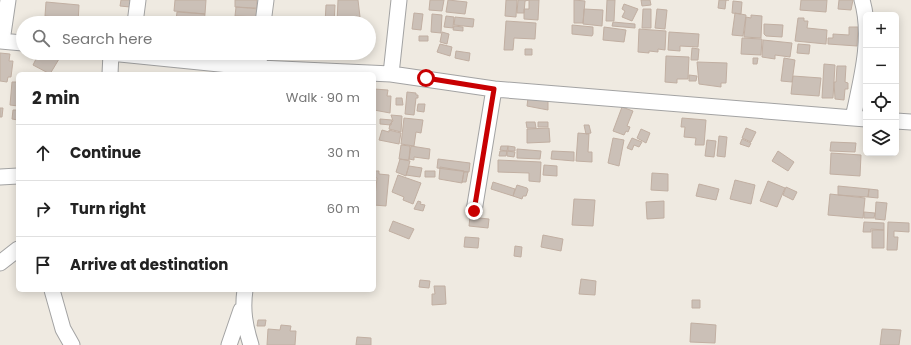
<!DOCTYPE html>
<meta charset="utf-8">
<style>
body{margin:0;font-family:Poppins,sans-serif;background:#f2f2f2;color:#222}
.controls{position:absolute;right:12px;top:12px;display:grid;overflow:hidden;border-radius:6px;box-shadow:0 2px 10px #0003}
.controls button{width:36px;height:36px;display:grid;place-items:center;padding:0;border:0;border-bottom:1px solid #e0e0e0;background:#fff;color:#222;font:20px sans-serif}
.stop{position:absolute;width:12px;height:12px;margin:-9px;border:3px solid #c80002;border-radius:50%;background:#fff}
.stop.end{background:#c80002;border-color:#fff;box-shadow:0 1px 4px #0008}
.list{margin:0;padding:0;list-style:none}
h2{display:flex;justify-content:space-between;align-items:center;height:52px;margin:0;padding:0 16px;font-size:17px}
h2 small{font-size:13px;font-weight:400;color:#767676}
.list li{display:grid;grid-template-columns:26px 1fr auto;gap:12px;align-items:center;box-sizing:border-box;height:56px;padding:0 16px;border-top:1px solid #e0e0e0}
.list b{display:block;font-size:15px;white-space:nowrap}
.list em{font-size:13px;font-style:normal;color:#767676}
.icon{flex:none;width:22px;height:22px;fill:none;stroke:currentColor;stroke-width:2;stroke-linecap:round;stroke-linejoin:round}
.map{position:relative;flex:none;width:911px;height:345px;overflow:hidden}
.search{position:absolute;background:#fff;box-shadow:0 2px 10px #0003;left:16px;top:16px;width:360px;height:44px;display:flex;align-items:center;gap:10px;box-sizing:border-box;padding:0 14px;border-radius:22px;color:#767676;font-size:15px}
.panel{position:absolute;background:#fff;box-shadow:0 2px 10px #0003;left:16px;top:72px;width:360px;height:220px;border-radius:6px}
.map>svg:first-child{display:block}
.building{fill:#cbc0b7;stroke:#c1afa2}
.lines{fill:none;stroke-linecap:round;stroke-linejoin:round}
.minor-casing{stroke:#a3a3a3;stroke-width:17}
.minor{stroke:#fff;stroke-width:15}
.route{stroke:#c80002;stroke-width:5}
</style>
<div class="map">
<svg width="911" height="345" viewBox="0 0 911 345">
<rect width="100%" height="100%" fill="#efeae1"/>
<path class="building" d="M121,0H131L130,7L120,6Z
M175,0H206L205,14L174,11Z
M235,0H257V8L235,7Z
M338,0H358L360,17L356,16V23H337Z
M430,0H444L442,11L429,10Z
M448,0L467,2L465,14L446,12Z
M506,0H517L516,17L505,16Z
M518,0H529L525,1L524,13H517Z
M529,0H539L538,20L524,19V9H529Z
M574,0L585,1L583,23H574Z
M607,0H615L614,21H606Z
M641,0H650L651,5L642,6Z
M719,0H729H726L725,9L718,8Z
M801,0H827L826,12L800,10Z
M839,0H853L851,10L838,9Z
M733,1L742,2L741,14L732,13Z
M46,2L79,5L78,23H64V18L45,16Z
M624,4L638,9L632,21L622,17L625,11L622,9Z
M326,5H335L334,23H325Z
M236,7L259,9V17L235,16Z
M584,9L603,10L602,26L583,24Z
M643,9H651V28H642Z
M657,9L667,10L665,29L655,28Z
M177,12L205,14L204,23L176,20Z
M414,13L423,14L421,30L412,29Z
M735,13L746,15L743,36L732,35Z
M432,14L442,15L441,33L431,32Z
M751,15L762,16L761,38L744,37L746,17L751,18Z
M446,16L454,17L453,28L444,27Z
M455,17L474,19L473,27L454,25Z
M231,18L259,19L258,23H231Z
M798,18H804V21H808L807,28L827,30L826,44L795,41Z
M506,21L536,23L535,39L514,38L513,50H504Z
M613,22L635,24V28L612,26Z
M764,24L783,25L782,37L766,36L764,34Z
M572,25L593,27V34L592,36L572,34Z
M454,26L463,27V31L453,30Z
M604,27L626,30L624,42L603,40Z
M849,27H858L857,46L828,44V38H833V34L849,35Z
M639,29L666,31L665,50L658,49V52L649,51V53L638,52Z
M442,32L449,34L447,44L440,42Z
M669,32L699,34L698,47L680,46V51L668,50Z
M419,36H428V41H419Z
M742,38L762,39L761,55L741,54Z
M763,40L792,43L790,57L775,55V59L762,57Z
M440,44L452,47L450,56L437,52Z
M798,44L810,45L809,54L797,53Z
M692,48L699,49L698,60H691Z
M525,49H532V55H525Z
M456,51L470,53L469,61L455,58Z
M0,53L10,54L9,61H13L11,77H8L7,82L0,81Z
M39,53H46L59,59L50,74L33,65Z
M666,56L689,57L688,79H677V83L665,82Z
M753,58H758L757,64H753Z
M784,58L795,60L792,82L781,81Z
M697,62L727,63L726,83H721V87L699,84Z
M824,64L835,65L833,98H822Z
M837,66H846L845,82L848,83V89H845L844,100L835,99L834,82H836Z
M689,75L697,76L696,81H689Z
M793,76L821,78L819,96L791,94Z
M12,82H18V106L10,105Z
M374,89L388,90L387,96H391L390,113L374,110Z
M407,92L416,93V95H418V98H416L414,115L405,114Z
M548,97V110L527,106L528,98Z
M396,98H402L403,105H396Z
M418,104H425L424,112L417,111Z
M622,107L633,111L627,126L630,127L628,132L626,131L624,135L613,131Z
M0,108H3L2,117H0Z
M13,110H18V120L12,119Z
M391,115L402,116L401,132L389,129L390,124L393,121Z
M404,118L423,120L421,133L416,132L414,146L401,144Z
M682,118L706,120L704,145H695L696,138L684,137L685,127H681Z
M380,119L392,120L391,125L380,124Z
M526,122H535L536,128H527Z
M538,122H548V127H538Z
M584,125H589L591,133L586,134Z
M549,128L550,142L527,143V129Z
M746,128L756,132L751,142L742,138Z
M641,129L650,133L646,143L637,138Z
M382,130L389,132V130L401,133L399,144L379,140Z
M578,133L589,134L588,152H592V162L576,161Z
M719,136L727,137L725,157L717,156Z
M613,138L624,140L619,166L608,163Z
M632,138L642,142L639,147L634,145L632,150L627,148Z
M742,139L751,143L749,147L740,144Z
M707,140L716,141L714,157L705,156Z
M831,142L856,143L855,152L830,151Z
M401,145L410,146L409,160L399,159Z
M411,146L430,149L429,159L414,157V160L409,159Z
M501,146H508L507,151L500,150Z
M508,146L515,147V151H508Z
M517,149L541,151L540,159L517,158Z
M500,151H507L506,156H499Z
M507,151L515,152L514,157L507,156Z
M552,151L574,152V161L551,159Z
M778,151L794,162L788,171L772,161Z
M831,153L861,155L860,176L830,174Z
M400,159L410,161L406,176L396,172Z
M438,159L470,163L469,172L437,168Z
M498,160L541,162L540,182L529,181V173L498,172Z
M544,165L557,166V176L543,175Z
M409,166L422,168L420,177L406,175Z
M440,167L464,171L462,183L439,179Z
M374,171H379V174L389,175L386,206L374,205L377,178L374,177Z
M425,171H435V177H425Z
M464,172H468L466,182H462Z
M652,173L668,174V191L651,190Z
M398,175L421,183L413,204L403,200L404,197L392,192Z
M735,180L755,185L751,204L730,199Z
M768,181L785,188L777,207L760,201Z
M493,182L515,189L513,196L491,189Z
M699,184L719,189L716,200L696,196Z
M517,185L527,188L528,190L526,196H523L522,199L513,196Z
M838,186L869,189L868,197L838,195Z
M786,187L797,192L793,200L783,195Z
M869,189L878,190V198L868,197Z
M830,194L865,198L863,218L828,215Z
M574,199L595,200L593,226L572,225Z
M418,201L421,202L420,204L425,205L423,211L414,209Z
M664,201V218L647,219L646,202Z
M876,202L887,203L885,220L875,219Z
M864,212L875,213L874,218H864Z
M470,217L489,219L488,228L469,226Z
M393,221L414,229L409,239L389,231Z
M864,222L884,223V230L871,229V232H863Z
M888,222L909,223V232L894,231V237H898L897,250H887Z
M872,230H884V248H872Z
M543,235L563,239L561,251L541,247Z
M465,237L479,238L478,248L464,247Z
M515,246L522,247L521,257L514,256Z
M581,279L596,281L595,295L579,294Z
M420,280L430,281L429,288L419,287Z
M434,286H445L446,304L432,305V294H435Z
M692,300H700V308H692Z
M258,320H266L265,326H257Z
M691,323L716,325L715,343L690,342Z
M281,325L291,326L290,331H296L295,345H267L268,329L280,330Z
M882,329L901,330L899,345H880Z
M357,337L371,338V345H356Z"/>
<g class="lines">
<defs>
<path id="minor" d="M399,0L391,74L494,89L866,119
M135,23L138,0
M263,23L266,0
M0,41L23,43
M2,41L8,0
M110,53L259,68L391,74
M110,74L111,53
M258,74L260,53
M853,118C861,80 873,38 862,0
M896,121L911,122
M0,177L18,176
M474,211L494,89
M0,263L18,249
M52,290L63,329L72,345
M245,290C242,310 245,326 251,345
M229,345L241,310"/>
</defs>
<use href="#minor" class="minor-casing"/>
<use href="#minor" class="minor"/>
</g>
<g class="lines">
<path class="route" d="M426,78L494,89L474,211"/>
</g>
</svg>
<div class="controls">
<button>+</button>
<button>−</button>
<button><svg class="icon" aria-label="locate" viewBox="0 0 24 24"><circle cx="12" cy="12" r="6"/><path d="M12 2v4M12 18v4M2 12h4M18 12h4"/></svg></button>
<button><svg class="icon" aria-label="layers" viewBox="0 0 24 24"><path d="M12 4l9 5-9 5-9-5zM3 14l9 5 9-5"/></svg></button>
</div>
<div class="stop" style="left:426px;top:78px"></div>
<div class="stop end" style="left:474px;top:211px"></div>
<div class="search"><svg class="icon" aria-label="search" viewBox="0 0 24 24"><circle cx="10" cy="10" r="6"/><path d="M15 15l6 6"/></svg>Search here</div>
<section class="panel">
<h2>2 min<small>Walk · 90 m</small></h2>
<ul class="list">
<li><svg class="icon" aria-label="ahead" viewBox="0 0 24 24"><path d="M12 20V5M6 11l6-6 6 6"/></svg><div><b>Continue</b></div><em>30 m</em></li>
<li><svg class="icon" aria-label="right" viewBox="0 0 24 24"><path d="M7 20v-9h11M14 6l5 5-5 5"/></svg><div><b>Turn right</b></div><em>60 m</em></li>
<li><svg class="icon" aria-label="arrive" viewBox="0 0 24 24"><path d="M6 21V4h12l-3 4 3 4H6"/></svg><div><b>Arrive at destination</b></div></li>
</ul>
</section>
</div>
